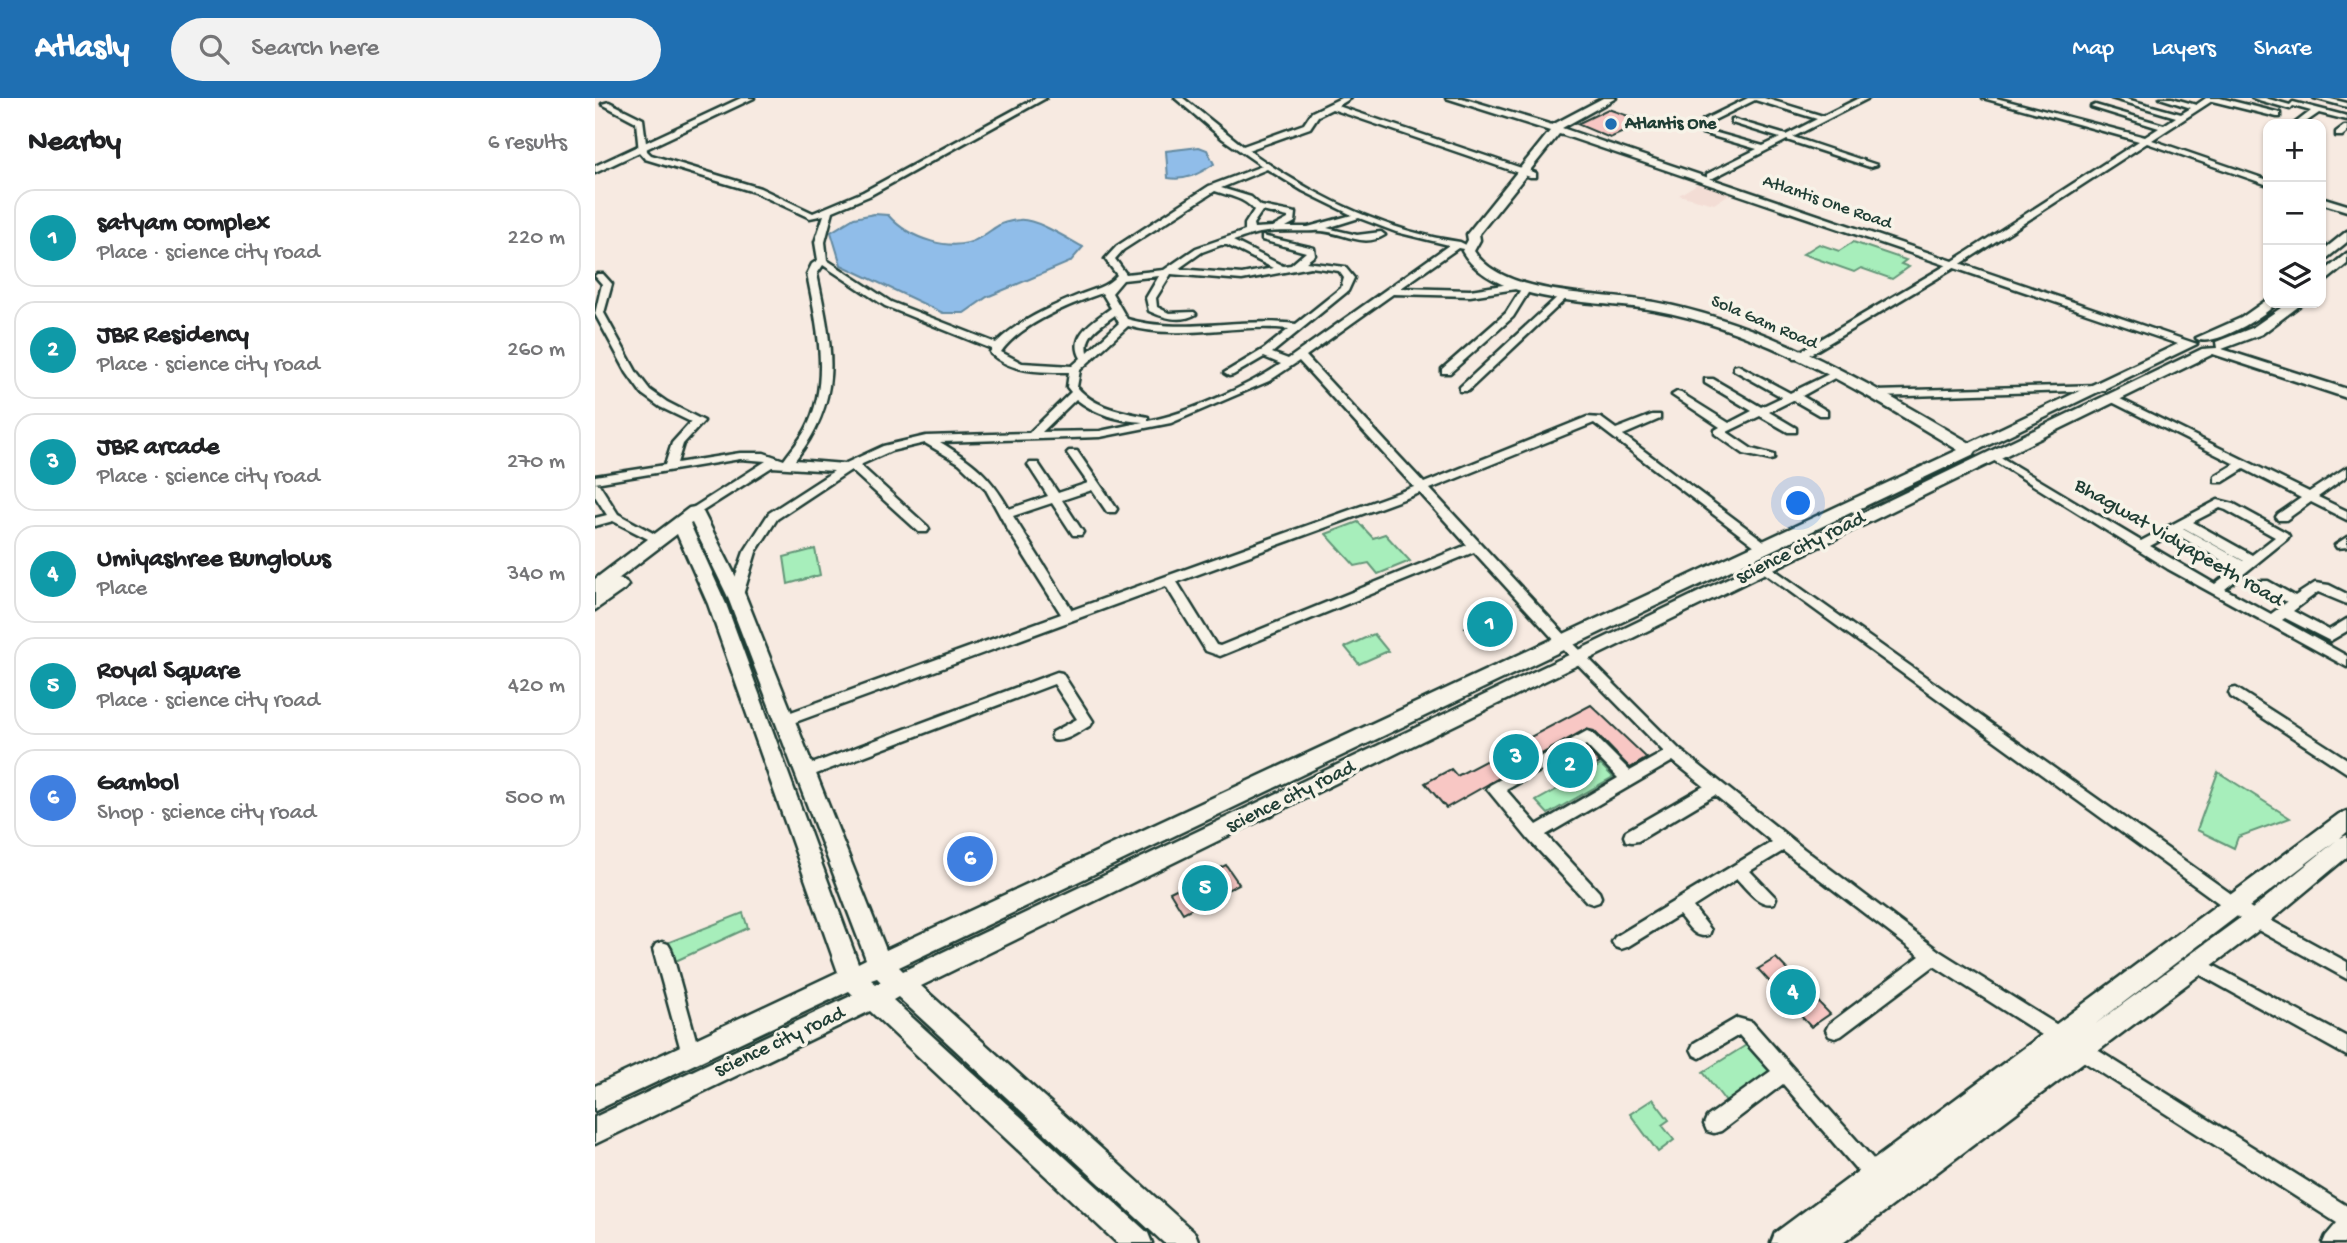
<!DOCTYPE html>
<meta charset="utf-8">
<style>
body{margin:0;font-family:"Gochi Hand",sans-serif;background:#f2f2f2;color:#202124}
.controls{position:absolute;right:21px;top:21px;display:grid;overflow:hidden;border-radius:14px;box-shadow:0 2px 5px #0004}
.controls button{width:63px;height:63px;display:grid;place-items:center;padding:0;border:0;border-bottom:2px solid #e0e0e0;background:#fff;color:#202124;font:35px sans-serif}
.you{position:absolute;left:1204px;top:406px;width:24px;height:24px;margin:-18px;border:5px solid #fff;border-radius:50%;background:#1a73e8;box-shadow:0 0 0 10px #1a73e833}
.badge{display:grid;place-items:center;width:46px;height:46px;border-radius:50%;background:#1f6fb2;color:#fff;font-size:23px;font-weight:700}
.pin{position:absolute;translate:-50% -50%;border:4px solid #fff;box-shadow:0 2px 7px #0006}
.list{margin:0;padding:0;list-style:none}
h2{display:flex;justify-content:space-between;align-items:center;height:91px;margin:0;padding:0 28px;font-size:30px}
h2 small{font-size:23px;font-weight:400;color:#757577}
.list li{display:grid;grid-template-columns:46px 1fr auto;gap:21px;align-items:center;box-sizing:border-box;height:98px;margin:0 14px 14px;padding:0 14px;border:2px solid #e0e0e0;border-radius:21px}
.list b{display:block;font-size:26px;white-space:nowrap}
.list p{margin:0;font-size:23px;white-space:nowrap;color:#757577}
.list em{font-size:23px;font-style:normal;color:#757577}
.icon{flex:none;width:38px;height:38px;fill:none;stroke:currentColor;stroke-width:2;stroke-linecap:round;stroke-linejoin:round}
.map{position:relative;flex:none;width:1752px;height:1145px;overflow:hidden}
header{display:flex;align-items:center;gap:42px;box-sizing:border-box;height:98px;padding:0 35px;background:#1f6fb2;color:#fff}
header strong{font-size:33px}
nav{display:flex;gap:38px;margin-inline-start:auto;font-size:24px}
.search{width:490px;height:63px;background:#f2f2f2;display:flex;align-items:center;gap:18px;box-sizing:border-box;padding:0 24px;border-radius:38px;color:#757577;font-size:26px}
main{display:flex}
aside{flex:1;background:#fff}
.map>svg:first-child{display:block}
.built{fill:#f3ddd5}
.green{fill:#a7eebb;stroke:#639678;stroke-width:2}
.water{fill:#90bde9;stroke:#638aa1;stroke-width:2}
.building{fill:#f8c7c4;stroke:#1f3d34;stroke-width:2}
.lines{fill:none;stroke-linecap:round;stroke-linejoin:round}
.street-casing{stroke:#1f3d34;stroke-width:5}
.secondary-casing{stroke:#1f3d34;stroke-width:5}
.street{fill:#f7f3e8;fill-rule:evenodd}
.secondary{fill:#f7f3e8;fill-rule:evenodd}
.poi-dot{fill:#1f6fb2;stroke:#f7f3e8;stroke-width:2.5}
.labels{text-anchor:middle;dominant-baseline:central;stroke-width:7;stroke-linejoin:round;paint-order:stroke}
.far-poi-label{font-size:18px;font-weight:bold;fill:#1f3d34;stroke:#f7f3e8;text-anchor:start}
.far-street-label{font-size:18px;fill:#1f3d34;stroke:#f7f3e8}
.street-label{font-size:21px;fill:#1f3d34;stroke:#f7f3e8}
</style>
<header>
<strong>Atlasly</strong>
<div class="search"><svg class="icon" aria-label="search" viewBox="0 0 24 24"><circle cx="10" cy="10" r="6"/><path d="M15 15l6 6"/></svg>Search here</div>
<nav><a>Map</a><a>Layers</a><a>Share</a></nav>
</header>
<main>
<aside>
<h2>Nearby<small>6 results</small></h2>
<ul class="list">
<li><span class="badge" style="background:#0f9aa8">1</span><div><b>satyam complex</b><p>Place · science city road</p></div><em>220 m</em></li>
<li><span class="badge" style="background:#0f9aa8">2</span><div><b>JBR Residency</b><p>Place · science city road</p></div><em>260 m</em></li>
<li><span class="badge" style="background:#0f9aa8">3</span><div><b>JBR arcade</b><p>Place · science city road</p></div><em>270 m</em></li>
<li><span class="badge" style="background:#0f9aa8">4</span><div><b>Umiyashree Bunglows</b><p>Place</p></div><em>340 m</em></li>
<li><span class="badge" style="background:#0f9aa8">5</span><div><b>Royal Square</b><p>Place · science city road</p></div><em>420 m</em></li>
<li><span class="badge" style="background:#3f7fe0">6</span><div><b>Gambol</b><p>Shop · science city road</p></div><em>500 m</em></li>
</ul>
</aside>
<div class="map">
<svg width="1752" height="1145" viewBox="0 0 1752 1145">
<rect width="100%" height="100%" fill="#f7eae1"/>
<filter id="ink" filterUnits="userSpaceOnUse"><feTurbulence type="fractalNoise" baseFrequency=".0143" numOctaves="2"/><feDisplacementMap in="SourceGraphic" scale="14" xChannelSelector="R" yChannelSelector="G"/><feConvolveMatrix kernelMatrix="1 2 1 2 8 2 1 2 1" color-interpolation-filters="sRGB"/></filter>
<g filter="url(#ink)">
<path class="built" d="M1107,83L1139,93L1119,106L1084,97Z"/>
<path class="green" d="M1258,144L1311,162L1306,166L1314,169L1297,181L1266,170L1259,174L1208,156L1224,146L1244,153Z
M763,424L778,440L790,436L815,463L783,476L774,465L760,468L731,436Z
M220,451L225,477L193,486L189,459Z
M779,536L793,553L764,566L750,549Z
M1006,667L1018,679L953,716L941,703Z
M1623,674L1695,720L1643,739L1639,750L1602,732Z
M148,815L153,830L74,866L69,846Z
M1153,946L1176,974L1131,1004L1108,974Z
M1058,1001L1074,1022L1067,1027L1079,1042L1063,1054L1035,1016Z"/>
<path class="water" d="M604,49L612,52L619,66C604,76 591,83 573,80L571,53Z
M279,116L293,117C313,140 358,157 386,139C401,130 403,124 424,122C440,120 473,141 488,149L475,164L392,199L369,215H348L246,167L236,134L259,120Z"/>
<path class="building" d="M1013,11L1051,24L1015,40L982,26Z
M909,512L920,523L880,540L870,529Z
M996,607L1052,660L1035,670L999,633L991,631L851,710L830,685L856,671L862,678Z
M991,650L1005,665L966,685L954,671Z
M631,767L644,786L588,815L575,794Z
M1181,860L1235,916L1216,929L1163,871Z"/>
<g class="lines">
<defs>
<path id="street" d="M441,0H451L274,98L238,113L230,144L232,162L296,204L401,245C423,223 455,209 484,197C499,191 512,189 522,177L510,161L522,148L614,88L667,68L628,41L580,0H588L648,48L709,26L717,14L746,0H756L743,8L941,75V79H935L737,11L723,18L715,30L653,52C715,96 789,133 865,144L873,148L868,151L863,150L806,190L875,192L921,185L926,188L921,191L875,198L798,196L711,258L829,385L992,319L1006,320L1021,331L1057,317H1065V321L1028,337L1173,446L1175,449L1173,452H1165L999,325L835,391L973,540L1084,651L1209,751L1344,853L1752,1108V1145H1728L1731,1138L1742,1125L1339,868L1246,938L1240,940L1234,938L1231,932L1234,926L1325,858L1188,753L1155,773L1181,800L1179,805C1164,809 1152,791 1142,781L1098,809L1116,832L1114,837C1100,842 1092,826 1084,817L1032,849L1026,851L1020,849L1017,844L1020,839L1177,744L1120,697L1043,743L1037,744L1031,743L1029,738L1031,733L1109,688L1078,663L951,737L1004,794L1006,799L1004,804L998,806L992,804L933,741L892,691L895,687L992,633L997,635L1035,673L1069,654L963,546L879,454L625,558L611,553L571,488L195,626H185L183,622L185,618L466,516L413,432L390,390L364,365L330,345L296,353L265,367L332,428L334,431L332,434H324L256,372L182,421L161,454L148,497L141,501L134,497L149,454L174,415L239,373L177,369L100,418L96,417L94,414L96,411L171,363L145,361L0,385L4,386L23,416L69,441L63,445L59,444L18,423L0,428V420L12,417L0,398V378L70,367L77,345L96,324L65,309L47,296L32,275L0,216L7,186L0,178L2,176H8L17,186L9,215L42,275L55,292L72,304L109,323L88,346L82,365L145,355H169L189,362C196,352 205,342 211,331C236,284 222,226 212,176L217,166L223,162L220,144L229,117L215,120L159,94L50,61L44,54L41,24L7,6L14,4L48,21L52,53L56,57L165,90L218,115L268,94ZM672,71L708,93L757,117L713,129H691L700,124L701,115L666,108L656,99L626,90ZM620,93C634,98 650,100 659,112L650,126V133L601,150L569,172L531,176L520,161L528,152ZM667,113L693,119V121L678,129L659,130L658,126ZM764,120L801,134L854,147L693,261L677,255L753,193L759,180L750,169L711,164L720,157L719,150L667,138V142L711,154L696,167L688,168L638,143C646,141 656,136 665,135C683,132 702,134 720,133C744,131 766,152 790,137L786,134L762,137L732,130ZM626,147H632L678,170L647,176L583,171L607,154ZM228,167L290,208L397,251L395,254L396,256C417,275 447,274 474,274L472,289L476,294L434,335L331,338L288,348L249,366L200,362C250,299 237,249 222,176ZM716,169L744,173L749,180L746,190L701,226C644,219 587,237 532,221L517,195L528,182L564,178L551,200L554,213C569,220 586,225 601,216L599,214L574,215L562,209L561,200L576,176L647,182ZM507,195L516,210C499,223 473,237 486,260L477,268L427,265L406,254C425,226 476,206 507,195ZM520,217L524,225L493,254C489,236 507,227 520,217ZM533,228C586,243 640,225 694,231L669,251L629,275L634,278L638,277L669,259L686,266C653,288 592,316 553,323V319C526,313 501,311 482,289L485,272ZM704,263L819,389L477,512L418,418L457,405L478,437H486L488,434L467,402L497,392L512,414H520L522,411L482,353H474L472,355L493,385L463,395L443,365H435L433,367L453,398L414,411C394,376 379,365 345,344L505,339L576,325L674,283ZM481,301C500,316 524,323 548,324L505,333L447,334ZM825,395L872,447L625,548L621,547L582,484ZM991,647L1023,680L942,727L911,692Z
M1153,0H1169L1228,18L1264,0H1274L1198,39L1282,67L1275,69L1192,42L1118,80H1112V76L1162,51L1097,32V28L1168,48L1185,40L1137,25V21L1191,37L1222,21L1160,2L1115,24L1108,22Z
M1388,0H1401L1550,39L1564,30L1496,9L1500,7L1569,27L1581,19L1516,0H1528L1586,16L1596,10L1565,0H1577L1601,7L1611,0H1625L1685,15V19H1682L1617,3L1557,42L1673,82V87L1552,45L1361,169L1207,261H1199V257L1355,165L1544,43Z
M1657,0H1670L1695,7L1698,4L1752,18V22L1724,15L1708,26H1699L1716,13L1698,8L1695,11Z
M1719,0H1732L1752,5V9Z
M1749,28H1752V34L1747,38H1741V34Z
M1726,99L1752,107V113L1726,105Z
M928,188L936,190L918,219L855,275H847V271L911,215Z
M968,194L976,196L873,293H865V289Z
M1143,267L1195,295L1236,275H1244L1245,277L1207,298L1232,313V317H1224L1198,302L1174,314L1201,330V334H1193L1165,318L1132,334L1157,351L1179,357V361L1175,362L1149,356L1120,336V332L1125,329L1077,297L1082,294L1086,295L1134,325L1157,313L1110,285V281H1118L1166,309L1187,299L1139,272V268Z
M1506,287L1510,288V292L1280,299L1275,296L1280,293Z
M1519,298L1714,394L1752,369V378L1723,399L1752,413V422L1716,404L1691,422H1683L1681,419L1683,416L1706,400L1649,371L1628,384H1620V378L1640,366L1515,303L1514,301Z
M1397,354L1546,443L1623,402L1639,406L1692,435L1694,438L1692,441L1630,491L1676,516L1692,504L1663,489L1661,486L1663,483H1673L1700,498L1720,485L1734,487L1752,496V506L1723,494L1698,513L1734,532L1752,521V533L1735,543L1690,520L1687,522L1752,558V569L1573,471L1393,359L1391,357ZM1625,410L1631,412L1680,439L1657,457L1598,424ZM1588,430H1589L1649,463H1648ZM1579,435L1640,470L1620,486L1555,448Z
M1752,439V449L1742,450L1740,447Z
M1170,465L1666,817L1752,864V881L1654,827L1165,472L1164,469L1165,466Z
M462,574L467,575L498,623L496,627C485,633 470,645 458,642L456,638L458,634L482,621L459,586L216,678H206L203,674L206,670Z
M1641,590L1752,661V675L1636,599L1634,595L1636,591Z
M67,844L73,846L76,851L105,956L103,962L96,965L89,962L87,956L58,851L61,846Z
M1601,858L1752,939V958L1595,871L1592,866L1595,861Z
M1142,920L1157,924L1287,1071L1290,1078L1287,1085L1280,1088L1273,1085L1188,986L1126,1033L1119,1035L1112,1033L1109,1026L1112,1019L1176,973L1144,937L1105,960L1099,957L1096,951L1099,945Z"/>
<path id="secondary" d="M146,0H159L0,75V68Z
M851,0H867L957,27L1008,0H1021L967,30L1602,246L1381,353L1379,356L304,869L308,873L978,555L1607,251L1622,250L1621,244L1657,230L1693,205H1708L1667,236L1627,251L1752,291V300L1618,256L326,888L600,1135L604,1145H569L303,899L298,902L553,1135L557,1145H522L275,913L0,1046V1019L258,897L254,893L0,1013V988L243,874L113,506L82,436L23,481L30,483L33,487L30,491L0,512V481L94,410L100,409L108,414L150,497L291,852L1363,352C1268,295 1169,232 1059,212C1003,202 899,208 867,153L873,142L872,136L955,33ZM964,36L968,37L1583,246L1375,345C1276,287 1174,225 1059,204C1010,195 908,199 879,153L885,142L884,136ZM97,425L132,497L271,861L263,865L131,506L95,426ZM282,880L286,884L281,886L276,882Z
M1752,133V144L1726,165V154Z
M1752,155V166L1726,187V176Z
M1673,201V205H1682C1670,218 1615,252 1601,240L1646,220Z
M1752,713V734L1745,740L1752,737V759L1668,829L1248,1145H1176L1180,1135L1744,716ZM1742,742L1652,815L1499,927Z"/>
</defs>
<use href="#street" class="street-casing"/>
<use href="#secondary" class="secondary-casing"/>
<use href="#street" class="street"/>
<use href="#secondary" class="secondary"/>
</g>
</g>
<circle class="poi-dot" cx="1016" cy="26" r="7"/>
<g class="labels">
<g class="far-poi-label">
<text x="1030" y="26">Atlantis One</text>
</g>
<g class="far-street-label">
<text transform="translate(1232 105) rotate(19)">Atlantis One Road</text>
<text transform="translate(1169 225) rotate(23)">Sola Gam Road</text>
</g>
<g class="street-label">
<text transform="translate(1583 446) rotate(30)">Bhagwat Vidyapeeth road</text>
<text transform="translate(1206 451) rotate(-26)">science city road</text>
<text transform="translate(696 700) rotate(-26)">science city road</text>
<text transform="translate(185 945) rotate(-25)">science city road</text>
</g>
</g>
</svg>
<div class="controls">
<button>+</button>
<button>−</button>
<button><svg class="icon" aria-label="layers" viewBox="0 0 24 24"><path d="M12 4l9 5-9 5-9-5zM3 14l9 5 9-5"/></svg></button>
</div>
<div class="you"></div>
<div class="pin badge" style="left:895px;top:526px;background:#0f9aa8">1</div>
<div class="pin badge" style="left:975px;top:667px;background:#0f9aa8">2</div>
<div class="pin badge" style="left:921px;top:659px;background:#0f9aa8">3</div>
<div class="pin badge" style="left:1198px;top:894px;background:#0f9aa8">4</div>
<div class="pin badge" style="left:610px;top:790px;background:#0f9aa8">5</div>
<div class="pin badge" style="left:375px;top:761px;background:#3f7fe0">6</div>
</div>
</main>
